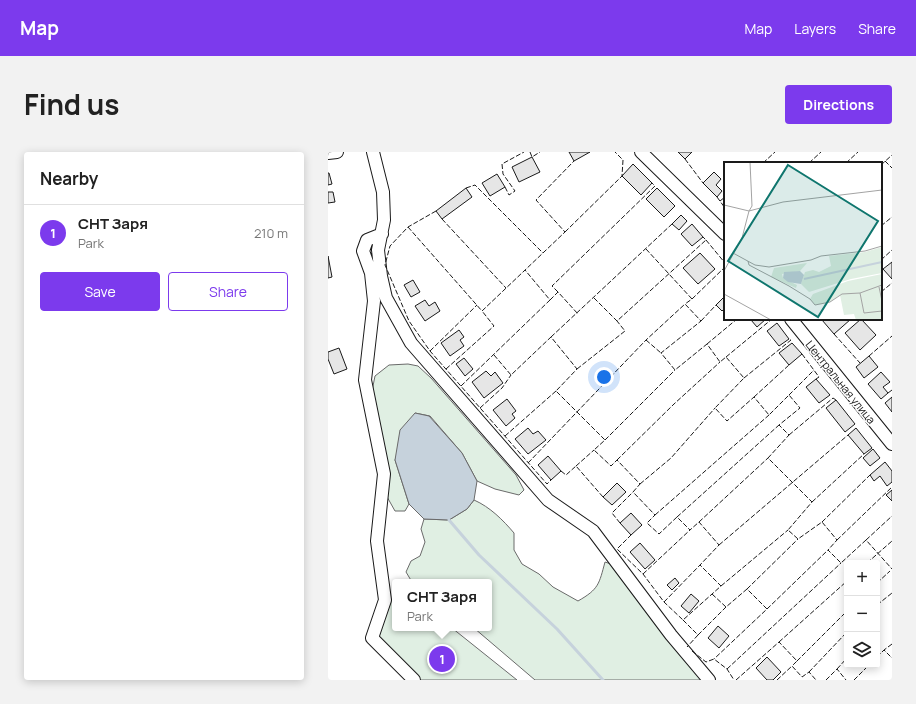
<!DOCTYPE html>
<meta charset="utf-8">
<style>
body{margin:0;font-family:Manrope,sans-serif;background:#f2f2f2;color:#222}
.controls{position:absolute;right:12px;bottom:12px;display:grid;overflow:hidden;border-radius:4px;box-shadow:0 2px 10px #0003}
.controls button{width:36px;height:36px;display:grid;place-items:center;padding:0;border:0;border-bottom:1px solid #e0e0e0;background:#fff;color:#222;font:20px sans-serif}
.you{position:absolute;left:276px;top:225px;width:14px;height:14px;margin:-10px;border:3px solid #fff;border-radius:50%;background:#1a73e8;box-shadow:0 0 0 6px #1a73e833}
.badge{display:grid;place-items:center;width:26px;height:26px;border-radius:50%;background:#7c3aed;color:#fff;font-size:13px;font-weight:700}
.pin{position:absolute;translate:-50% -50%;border:2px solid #fff;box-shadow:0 1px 4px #0006}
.popup{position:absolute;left:64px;top:427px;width:100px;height:52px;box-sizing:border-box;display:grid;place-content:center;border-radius:4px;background:#fff;filter:drop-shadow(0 1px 3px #0005);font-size:13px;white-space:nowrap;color:#767676}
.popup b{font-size:15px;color:#222}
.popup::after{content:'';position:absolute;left:50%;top:100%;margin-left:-8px;border:8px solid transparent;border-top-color:#fff}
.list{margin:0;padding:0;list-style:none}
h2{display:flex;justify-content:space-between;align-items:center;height:52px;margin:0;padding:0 16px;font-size:17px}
h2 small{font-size:13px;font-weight:400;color:#767676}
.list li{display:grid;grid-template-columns:26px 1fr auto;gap:12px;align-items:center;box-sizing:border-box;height:56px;padding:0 16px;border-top:1px solid #e0e0e0}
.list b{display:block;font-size:15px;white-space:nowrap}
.list p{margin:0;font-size:13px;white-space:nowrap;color:#767676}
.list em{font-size:13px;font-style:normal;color:#767676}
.actions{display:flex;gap:8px;padding:12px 16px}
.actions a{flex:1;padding:9px 0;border:1px solid #7c3aed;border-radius:4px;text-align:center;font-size:14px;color:#7c3aed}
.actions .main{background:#7c3aed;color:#fff}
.icon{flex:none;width:22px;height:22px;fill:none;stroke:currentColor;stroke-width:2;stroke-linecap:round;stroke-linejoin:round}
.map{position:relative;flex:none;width:564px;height:528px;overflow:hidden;border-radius:4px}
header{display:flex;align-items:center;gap:24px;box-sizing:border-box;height:56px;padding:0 20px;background:#7c3aed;color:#fff}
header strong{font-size:19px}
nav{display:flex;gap:22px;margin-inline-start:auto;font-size:14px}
.intro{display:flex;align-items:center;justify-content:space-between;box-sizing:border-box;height:96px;padding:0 24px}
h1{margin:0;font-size:28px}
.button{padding:10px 18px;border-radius:4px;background:#7c3aed;color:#fff;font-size:14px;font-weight:700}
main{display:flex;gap:24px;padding:0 24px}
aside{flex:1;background:#fff;border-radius:4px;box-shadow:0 2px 10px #0003}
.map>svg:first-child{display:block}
.green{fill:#e0efe3;stroke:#6a6a6a}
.water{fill:#c6d2dc;stroke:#6a6a6a}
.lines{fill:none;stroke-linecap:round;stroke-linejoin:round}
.stream{stroke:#c6d2dc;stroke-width:3}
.building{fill:#e6e6e6;stroke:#1a1a1a}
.minor-casing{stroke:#1a1a1a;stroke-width:14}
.minor{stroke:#fff;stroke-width:12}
.fence{stroke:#1a1a1a;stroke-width:1;stroke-dasharray:5 2;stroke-linecap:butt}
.labels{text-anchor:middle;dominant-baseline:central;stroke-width:3;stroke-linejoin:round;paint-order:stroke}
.street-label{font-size:11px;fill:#1a1a1a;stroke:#fff}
.inset-river{fill:none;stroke:#c6d2dc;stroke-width:2}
.inset-road{fill:none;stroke:#a3a3a3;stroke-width:1}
.view{fill:#0f766e;fill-opacity:0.15;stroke:#0f766e;stroke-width:2}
.inset-edge{fill:none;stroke:#1a1a1a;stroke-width:2}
</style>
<header>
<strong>Map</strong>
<nav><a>Map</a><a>Layers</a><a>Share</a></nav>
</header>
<div class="intro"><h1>Find us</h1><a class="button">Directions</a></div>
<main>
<aside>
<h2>Nearby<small></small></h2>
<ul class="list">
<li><span class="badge">1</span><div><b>СНТ Заря</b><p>Park</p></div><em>210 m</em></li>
</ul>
<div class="actions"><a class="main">Save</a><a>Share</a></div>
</aside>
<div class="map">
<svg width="564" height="528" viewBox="0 0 564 528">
<rect width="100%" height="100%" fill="#fff"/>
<path class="green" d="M80,212L90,214L103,226L188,323L196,338L191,343L167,337L149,329L134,301L102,264L87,261L67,308L81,352L77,359H67L58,343L44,239L47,224L61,213Z
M146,348C162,355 175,368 186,381V398L194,412L211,422L225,435L250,449C271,437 271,432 277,410L286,413L376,528H207L146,476H161V430H84L78,420L83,409L92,404L97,390L93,377L96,367L121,368L139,357Z
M67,447V476H124L189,528H86L44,486L57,448Z"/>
<path class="water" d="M87,261L101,264L134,301L149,329L146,348L139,357L121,368L96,367L81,352L67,308L72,278Z"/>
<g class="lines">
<path class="stream" d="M121,368L151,403L229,477L275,528"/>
</g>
<path class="building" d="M241,0H262L246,9Z
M350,0H364L357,7Z
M204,5L212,20L191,30L184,15Z
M305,12L324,31L313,43L294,24Z
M386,20L393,27L388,33L394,39L389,45L375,31Z
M0,21H1L4,32L0,33Z
M169,22L177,35L162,44L154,31Z
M138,36L144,45L114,67L108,59Z
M329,36L347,54L336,65L318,47Z
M0,40H5L7,50L0,51Z
M353,63L359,69L351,78L344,72Z
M364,72L375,85L364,94L353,82Z
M372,101L387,117L370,132L355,116Z
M0,104L4,125L0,126Z
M564,110V127L555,117Z
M85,128L92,140L83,145L76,133Z
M397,144V156L394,159L388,153Z
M97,148L101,154L107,150L112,159L97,169L87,154Z
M424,167H438L429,175L423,168Z
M495,167H523L506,182L494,168Z
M533,167L548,183L532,198L517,181Z
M449,171L461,187L451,194L439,179Z
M131,178L136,185L132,188L136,194L122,204L113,191Z
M464,191L474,202L461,213L451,201Z
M11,196L19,217L6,222L0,207V200Z
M541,204L550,215L536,226L528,215Z
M136,206L145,217L137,224L128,212Z
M158,219L163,224L167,220L175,231L156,246L144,230Z
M553,220L562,230L555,235L560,241L553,247L540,232Z
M488,227L502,243L491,251L478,235Z
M564,245V260L557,251Z
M179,247L188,259L184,262L187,266L178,274L165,258Z
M508,248L527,272L517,280L498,256Z
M200,276L205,282L210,279L218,288L200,302L187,287Z
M528,276L544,296L536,302L520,283Z
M545,297L552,306L542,314L535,306Z
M220,304L233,319L223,328L210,313Z
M557,310L564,319V330L559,334L552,324L546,329L542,323Z
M289,331L298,340L284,353L275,345Z
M564,338V349L558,343Z
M303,361L314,373L303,383L292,371Z
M312,391L327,408L317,417L302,400Z
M347,426L351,431L344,438L339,433Z
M363,442L371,449L361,461L353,454Z
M390,474L401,484L391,496L380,486Z
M439,505L453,520L445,528H439L428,516Z"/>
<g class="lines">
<defs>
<path id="minor" d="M45,0L55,40L56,68L50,98L53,124L58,146L83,191L220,348L265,379L343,483L381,528
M313,0L397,82
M0,1L9,0
M54,82L39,88L35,99L43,121L46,149L37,228L56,322L49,389L57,448L44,486L86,528
M463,167L564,292"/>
</defs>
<use href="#minor" class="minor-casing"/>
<use href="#minor" class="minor"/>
<path class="fence" d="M202,0L204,5L212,0
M357,7L375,31
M557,9L564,16
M435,11L447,0
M481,11L493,0
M518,11L530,0
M553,13L564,3
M177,35L181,43L187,39L175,22L174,12L196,0
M138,36L147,33L215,101
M389,45L397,56
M392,49L397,45
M108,59L80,75L62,94L57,113L81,169L102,199L219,332L223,328
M114,67L178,136
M553,74L564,65
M80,75L154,159L237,80L208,48L246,9
M237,80L294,24L295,8L287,0
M378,88L397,111
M318,97L364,147L357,152L373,169L333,201L347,218L379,192L392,210L398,205L416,226L387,256L399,269L426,245L441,263L461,243L472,256L451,273L461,283L440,306L484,350L460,378L470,387L494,370L509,388L500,398L513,411L538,388L564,417
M553,108L564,98
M230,140L224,134L327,34L324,31
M553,140L564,131
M266,146L289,169L378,88L375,85
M364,147L397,115
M222,148L230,140L250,162
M373,169L388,153
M506,182L532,211
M223,185L344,72
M318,188L333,201
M379,192L409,167
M102,199L149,153
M474,202L491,225L488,227
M166,203L183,223L223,185L249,217L228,239L277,288L266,298L283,314L289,308L312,332L305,340L327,363L319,371L331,382L349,365L362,378L371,370L391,393L372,413L393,434L355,468L336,450L315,422L289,397L303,383
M541,204L564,184
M398,205L444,167
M118,217L166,174L154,159
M249,217L297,179L289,169
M416,226L463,188L461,187
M133,234L222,148L197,118
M560,241L564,238
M461,243L486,218
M426,245L461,213
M152,256L174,236L183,223
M461,283L505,246L508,248
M177,284L228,239
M277,288L347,218
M289,308L346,252L392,210
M200,311L318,188L357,152
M248,314L266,298
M233,319L238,323L248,314L275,345
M312,332L343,306L387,256
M484,350L536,302
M327,363L441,263
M349,365L451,273
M371,370L440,306
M494,370L542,323
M292,371L284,361L305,340
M509,388L564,335
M538,388L564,364
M391,393L520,283
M539,411L564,389
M315,422L362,378
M549,431L562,419
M393,434L460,378
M419,437L470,387
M384,442L398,455L419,437L439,457L386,507
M336,450L372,413
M549,453L564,441
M439,457L500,398
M355,468L370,483L359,495
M370,483L398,455
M451,490L519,429
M564,492L556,498L564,506
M364,499L378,510L386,507L399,517L406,528
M549,505L556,498
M469,509L519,459
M399,517L513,411
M509,517L519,506
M481,520L519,480
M408,528L451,490L469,509L464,514L474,525L481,520L488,528
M449,528L464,514
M498,528L509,517L518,528
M526,528L541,513"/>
</g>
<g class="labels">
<g class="street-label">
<text transform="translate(513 230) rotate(51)">Центральная улица</text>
</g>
</g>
<g transform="translate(396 10)">
<rect width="158" height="158" fill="#fff"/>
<path d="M158,85V111L127,117L85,130L77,122L81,110L89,108L95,110L107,104L105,94L141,90ZM83,101L76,109L58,112L59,116L73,123L72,126L47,115L50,106ZM158,112V158H132L130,152L120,153L116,133L106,140L91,143L86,137L89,132L124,119Z" fill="#e0efe3"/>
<path d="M76,109L80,113L77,122L64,120L59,116L60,110Z" fill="#c6d2dc"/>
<path class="inset-river" d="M80,117L158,100"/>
<path class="inset-road" d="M0,43L25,49L59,40L158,28M9,91L31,103L45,105L87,98L97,94L141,89L158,84M24,99L25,103L65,124L86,137L91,143L106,140L118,132L136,131L158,123M0,109L18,76L25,49L28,44L26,0M155,125L158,139M136,131L140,151L158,149M0,132L47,158"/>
<path class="view" d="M64,3L154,59L94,155L4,99Z"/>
<rect width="158" height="158" class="inset-edge"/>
</g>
</svg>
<div class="controls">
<button>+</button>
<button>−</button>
<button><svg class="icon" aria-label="layers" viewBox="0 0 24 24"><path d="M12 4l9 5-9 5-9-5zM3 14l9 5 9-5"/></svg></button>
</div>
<div class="you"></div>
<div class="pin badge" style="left:114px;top:507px">1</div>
<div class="popup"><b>СНТ Заря</b>Park</div>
</div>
</main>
